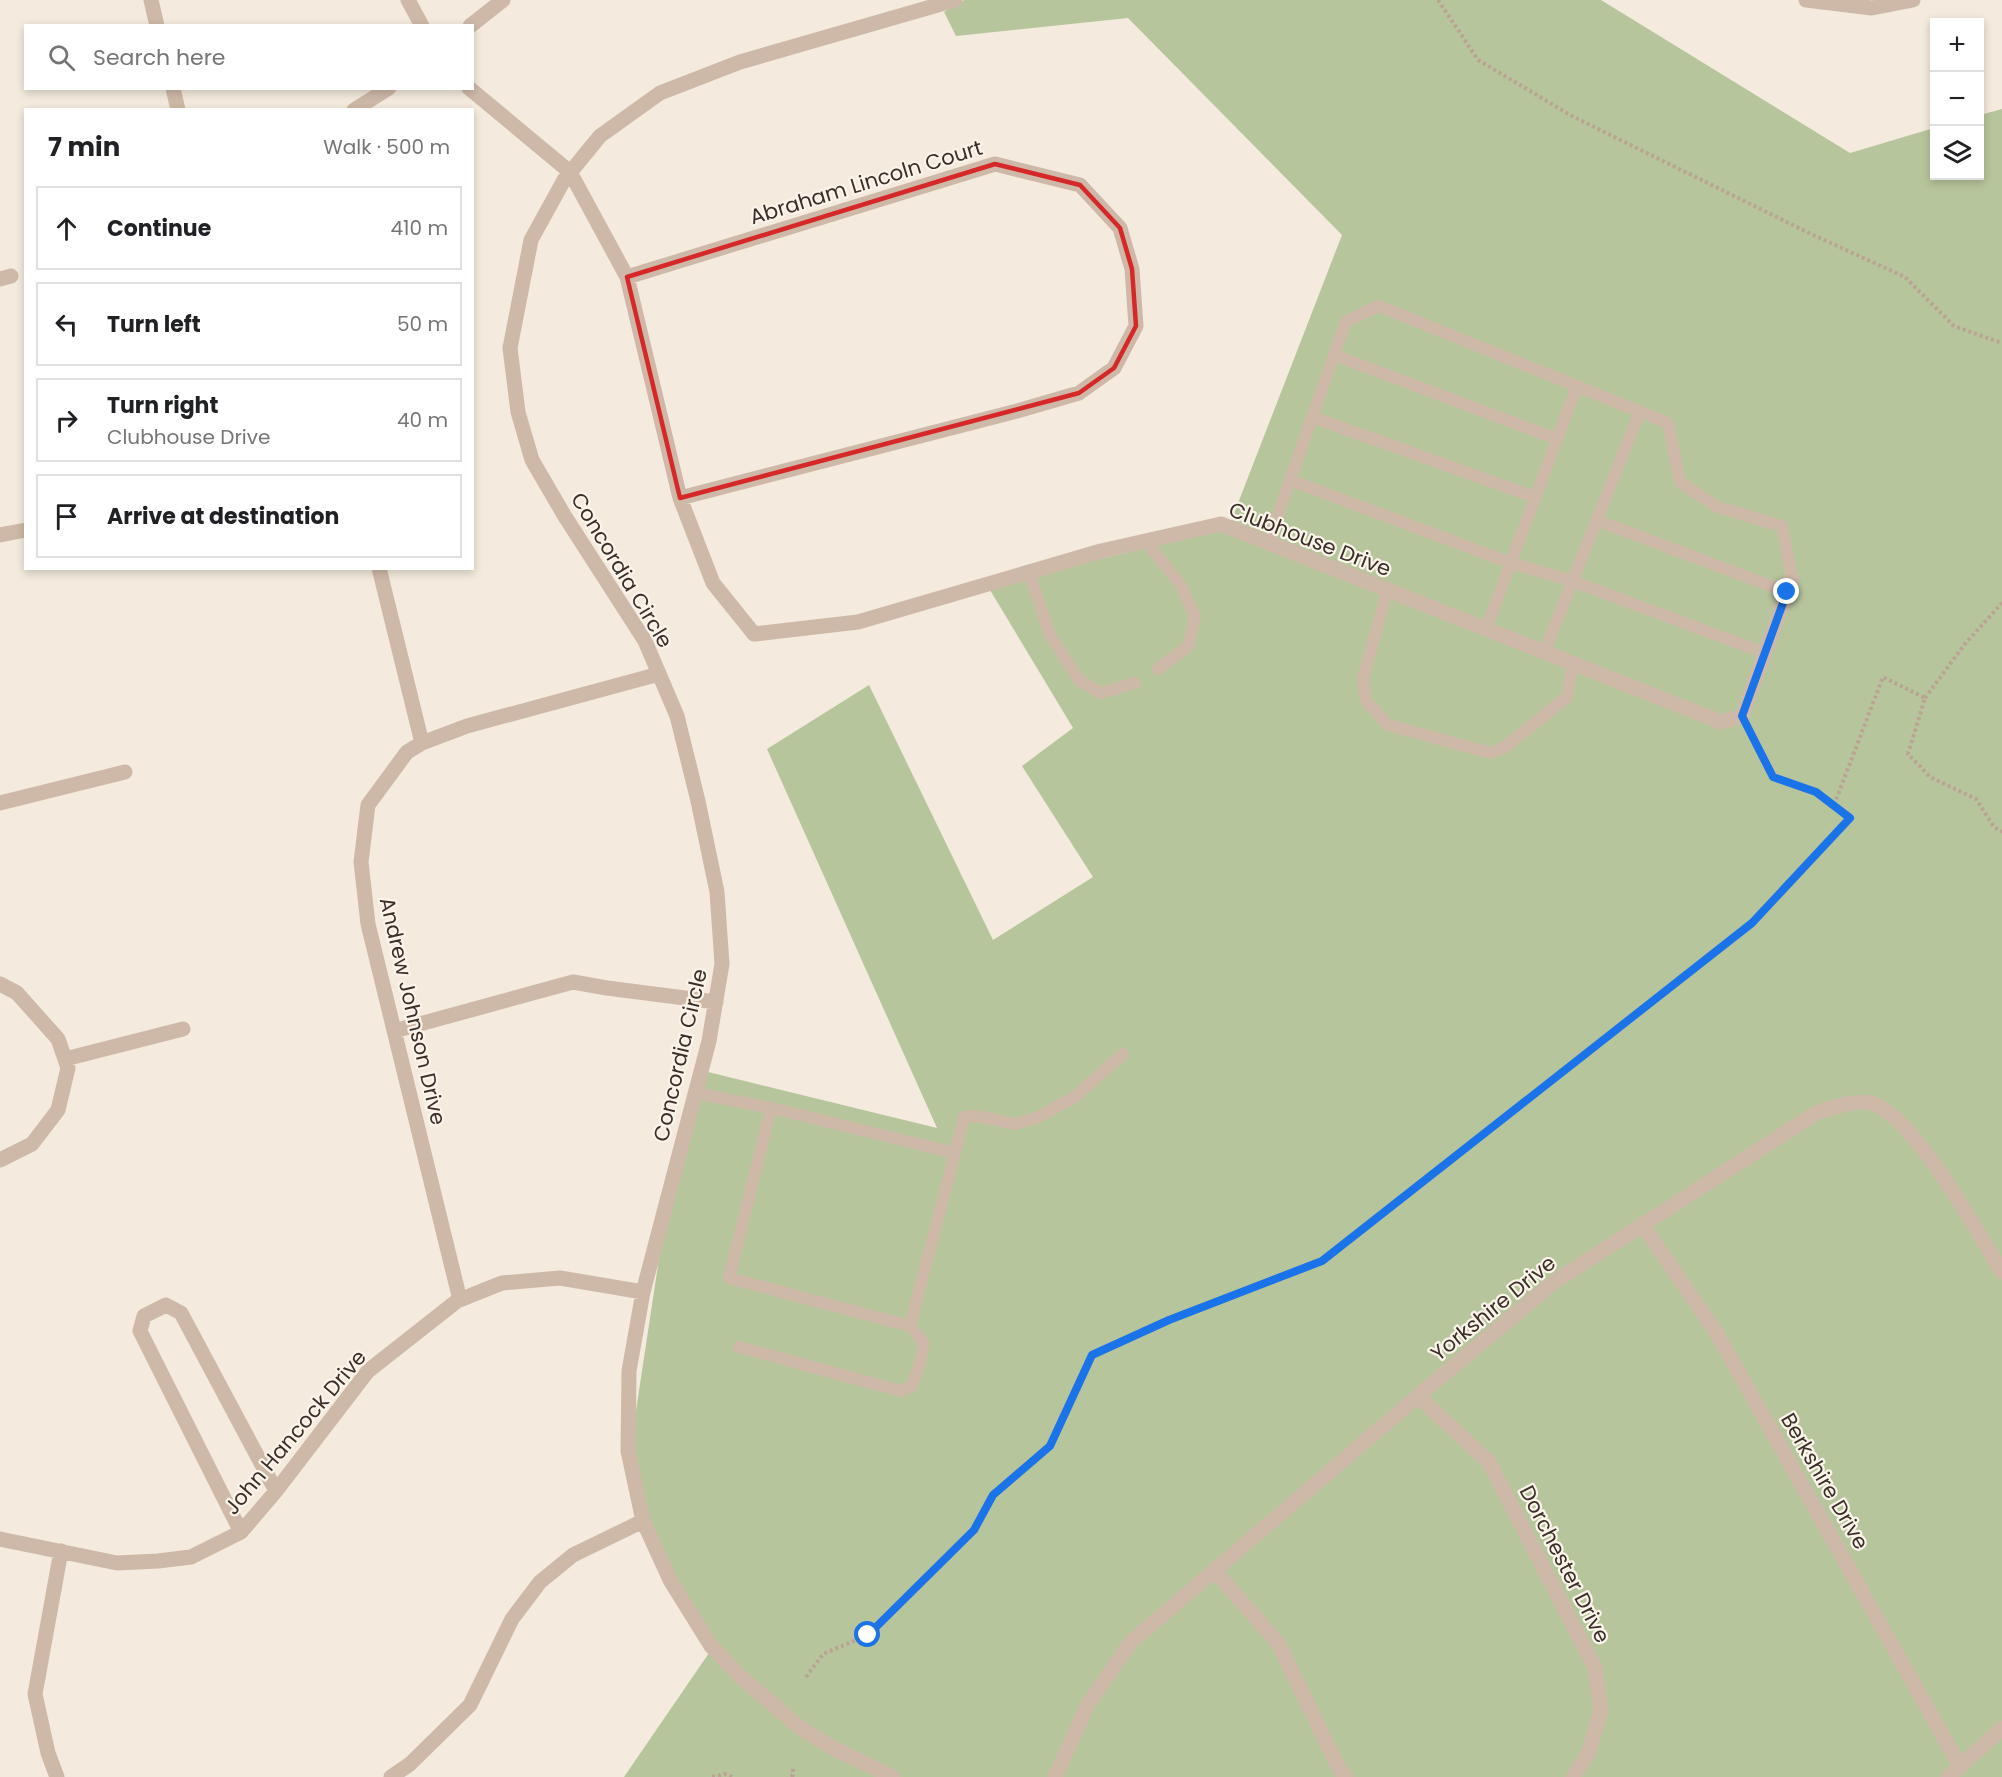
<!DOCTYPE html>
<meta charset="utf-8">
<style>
body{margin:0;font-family:Poppins,sans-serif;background:#f6f6f6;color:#202124}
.controls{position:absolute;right:18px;top:18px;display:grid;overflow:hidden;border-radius:0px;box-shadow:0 3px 9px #0003}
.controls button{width:54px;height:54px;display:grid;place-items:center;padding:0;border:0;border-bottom:2px solid #e0e0e0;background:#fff;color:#202124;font:30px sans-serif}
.stop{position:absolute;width:18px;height:18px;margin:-14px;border:4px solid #1a73e8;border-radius:50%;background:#fff}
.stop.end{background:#1a73e8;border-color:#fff;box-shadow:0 2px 6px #0008}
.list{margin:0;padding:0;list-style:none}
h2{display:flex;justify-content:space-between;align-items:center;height:78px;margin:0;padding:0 24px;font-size:26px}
h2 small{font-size:20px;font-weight:400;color:#757577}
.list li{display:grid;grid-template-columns:39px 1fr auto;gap:18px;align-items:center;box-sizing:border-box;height:84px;margin:0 12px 12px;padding:0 12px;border:2px solid #e0e0e0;border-radius:0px}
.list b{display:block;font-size:22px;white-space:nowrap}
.list p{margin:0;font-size:20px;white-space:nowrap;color:#757577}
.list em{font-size:20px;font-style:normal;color:#757577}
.icon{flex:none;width:33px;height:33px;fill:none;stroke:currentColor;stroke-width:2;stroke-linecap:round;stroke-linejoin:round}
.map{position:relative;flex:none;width:2002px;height:1777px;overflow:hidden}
.search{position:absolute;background:#fff;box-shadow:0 3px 9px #0003;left:24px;top:24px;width:450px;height:66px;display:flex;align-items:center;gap:15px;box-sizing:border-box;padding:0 21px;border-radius:0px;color:#757577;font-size:22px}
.panel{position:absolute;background:#fff;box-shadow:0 3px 9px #0003;left:24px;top:108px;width:450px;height:462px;border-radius:0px}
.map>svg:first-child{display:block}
.green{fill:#b7c59c}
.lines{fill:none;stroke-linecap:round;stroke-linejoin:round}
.path{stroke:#baa392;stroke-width:4;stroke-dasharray:3 3;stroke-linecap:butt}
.service{stroke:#ceb9a8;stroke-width:12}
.minor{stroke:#ceb9a8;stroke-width:15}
.route{stroke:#1a73e8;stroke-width:8}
.marked{fill:none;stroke:#d62828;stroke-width:4.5;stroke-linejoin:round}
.labels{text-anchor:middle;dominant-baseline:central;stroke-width:4.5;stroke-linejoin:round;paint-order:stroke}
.street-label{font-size:21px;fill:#3a2e29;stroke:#fbf4ea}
</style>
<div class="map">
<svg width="2002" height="1777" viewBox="0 0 2002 1777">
<rect width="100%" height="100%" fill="#f4eadd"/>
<path class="green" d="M964,0H1601L1850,153L1934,128V176H1980V115L2002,109V1777H624L709,1653L627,1470L675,1153L700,1070L937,1128L767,749L869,685L993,940L1093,877L1022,766L1073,728L987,585L1228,529L1342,235L1128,18L956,36L944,12Z"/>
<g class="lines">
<path class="path" d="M1438,0L1478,60L1572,116L1809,233L1905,277L1954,326L2002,343
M1925,698L1964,645L2002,603
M1834,805L1883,677L1925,698L1908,754L1930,777L1976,799L1994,827L2002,832
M806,1677L823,1654L868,1635L974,1530L992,1495L1050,1446L1092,1355L1169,1320L1321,1261L1752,923L1850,817L1816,792L1773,777L1749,730
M712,1777L725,1774L732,1777
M791,1777L793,1775V1769"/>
<path class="service" d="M1334,355L1557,439
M1312,417L1535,497
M1290,480L1511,563L1572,581L1765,653
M1596,520L1787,592
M1145,541L1181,585L1195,617L1188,646L1158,669
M1268,543L1346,321L1379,306L1668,423L1680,482L1717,507L1782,526L1792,578
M1029,572L1050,635L1080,681L1101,693L1135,683
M1387,591L1363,679L1366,701L1388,725L1491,753L1505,747L1567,697L1572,664
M1486,629L1577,386
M1544,653L1640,411
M696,1093L771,1108L955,1153L910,1326L729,1278L771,1108
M955,1153L964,1117L977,1116L1015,1124L1038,1117L1076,1096L1123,1054
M739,1347L901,1391L912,1386L920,1363L924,1343L910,1326"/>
<path class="minor" d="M151,0L157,26
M408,0L422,26
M1806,0L1872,8L1913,0
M470,26L503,0
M173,88L178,110
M469,88L570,172L627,277L680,498L713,583L754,634L858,622L1101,551L1221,524L1721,722L1742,716L1792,578
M354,110L389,88
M627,277L995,164L1080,185L1120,228L1132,269L1136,326L1114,368L1079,393L1017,411L680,498
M0,279L11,276
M0,535L26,530
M379,568L422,743
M0,803L125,772
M0,984L17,993L58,1039L68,1068L58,1110L32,1144L0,1160
M394,1031L573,982L607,988L716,1002
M65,1059L183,1029
M1642,1224L1716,1332L1960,1766
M460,1300L368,924L361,862L368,805L407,752L422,743L467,726L659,674
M1418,1396L1489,1462L1595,1668L1601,1709L1589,1752L1573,1777
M241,1532L140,1331L144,1316L166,1305L181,1313L276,1491
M0,1539L117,1563L158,1561L191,1557L241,1532L276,1491L368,1371L457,1301L502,1283L560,1278L643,1292
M1214,1570L1278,1643L1339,1768L1346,1777
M57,1777L48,1753L35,1694L61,1551
M391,1777L410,1764L470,1705L512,1619L540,1582L573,1555L643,1521
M893,1777L833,1748L799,1727L739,1675L711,1646L670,1580L643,1521L628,1451L629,1371L643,1292L709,1041L722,964L717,892L698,801L677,716L645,641L564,515L532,460L518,412L510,348L531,240L564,180L600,136L660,93L740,62L955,0
M1055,1777L1088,1704L1131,1642L1418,1396L1554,1282L1816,1113C1830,1108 1860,1098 1874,1104C1916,1120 1977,1231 2002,1272
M1948,1777L2002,1728"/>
</g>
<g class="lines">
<path class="route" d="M868,1635L974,1530L993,1495L1050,1446L1092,1355L1169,1320L1322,1261L1752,923L1850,818L1816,792L1773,777L1742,716L1787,592"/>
</g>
<path class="marked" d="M995,164L1080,185L1120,228L1132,269L1136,326L1114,368L1079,393L680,498L627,277Z"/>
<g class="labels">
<g class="street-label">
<text transform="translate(866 182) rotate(-17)">Abraham Lincoln Court</text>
<text transform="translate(1310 539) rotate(21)">Clubhouse Drive</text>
<text transform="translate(622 570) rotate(59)">Concordia Circle</text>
<text transform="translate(413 1011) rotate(77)">Andrew Johnson Drive</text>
<text transform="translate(680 1055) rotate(-77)">Concordia Circle</text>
<text transform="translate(1493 1308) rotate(-39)">Yorkshire Drive</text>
<text transform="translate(295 1432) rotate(-50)">John Hancock Drive</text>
<text transform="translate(1825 1481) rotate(60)">Berkshire Drive</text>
<text transform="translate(1565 1564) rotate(63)">Dorchester Drive</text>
</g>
</g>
</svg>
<div class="controls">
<button>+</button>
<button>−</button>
<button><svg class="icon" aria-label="layers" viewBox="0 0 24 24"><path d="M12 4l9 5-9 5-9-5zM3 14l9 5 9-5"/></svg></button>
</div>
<div class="stop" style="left:868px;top:1635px"></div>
<div class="stop end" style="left:1787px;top:592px"></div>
<div class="search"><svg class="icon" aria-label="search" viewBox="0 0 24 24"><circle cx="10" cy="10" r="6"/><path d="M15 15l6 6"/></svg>Search here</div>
<section class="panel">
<h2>7 min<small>Walk · 500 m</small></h2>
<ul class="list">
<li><svg class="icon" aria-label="ahead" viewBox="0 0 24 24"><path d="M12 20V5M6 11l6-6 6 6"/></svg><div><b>Continue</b></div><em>410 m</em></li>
<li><svg class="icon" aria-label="left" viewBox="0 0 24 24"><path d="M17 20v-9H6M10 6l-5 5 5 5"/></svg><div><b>Turn left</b></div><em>50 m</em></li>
<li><svg class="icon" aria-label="right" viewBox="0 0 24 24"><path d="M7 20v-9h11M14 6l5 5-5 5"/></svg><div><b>Turn right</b><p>Clubhouse Drive</p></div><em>40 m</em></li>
<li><svg class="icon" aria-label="arrive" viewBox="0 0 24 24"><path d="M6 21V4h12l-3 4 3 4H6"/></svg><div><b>Arrive at destination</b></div></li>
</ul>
</section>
</div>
